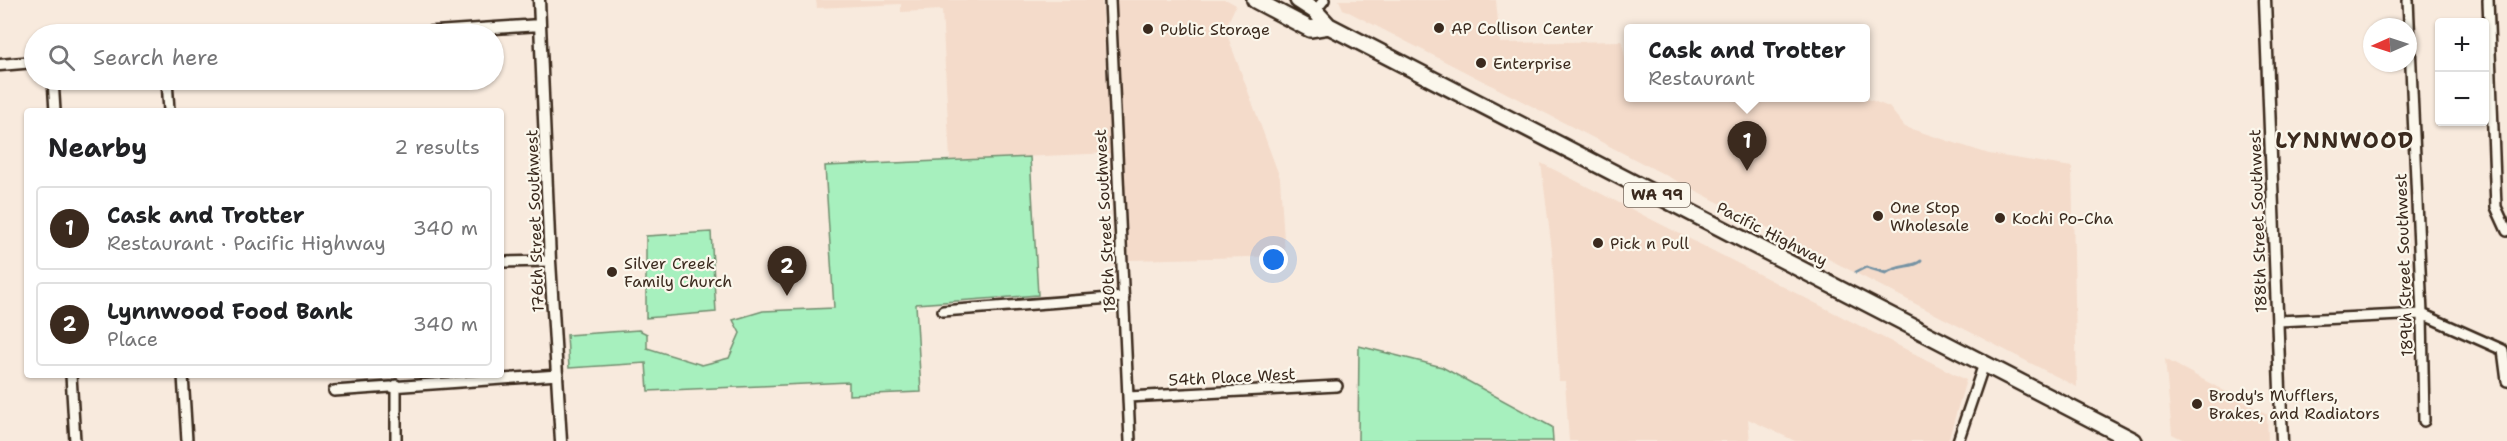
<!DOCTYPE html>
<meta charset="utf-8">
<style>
body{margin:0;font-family:"Shantell Sans",sans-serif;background:#f2f2f2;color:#202124}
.controls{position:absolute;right:18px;top:18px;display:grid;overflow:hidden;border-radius:6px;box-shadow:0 2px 4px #0004}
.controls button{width:54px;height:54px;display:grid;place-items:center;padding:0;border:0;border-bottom:2px solid #e0e0e0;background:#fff;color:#202124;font:30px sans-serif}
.compass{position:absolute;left:2363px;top:18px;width:54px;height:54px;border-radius:50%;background:#fff;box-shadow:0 2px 4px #0004;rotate:267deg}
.you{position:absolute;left:1274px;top:260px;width:21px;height:21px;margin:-15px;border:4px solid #fff;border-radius:50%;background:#1a73e8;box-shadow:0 0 0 9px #1a73e833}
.badge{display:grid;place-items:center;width:39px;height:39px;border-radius:50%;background:#3b2a1e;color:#fff;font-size:20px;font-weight:700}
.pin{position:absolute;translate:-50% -50px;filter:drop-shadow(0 2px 3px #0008)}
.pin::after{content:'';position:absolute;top:32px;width:21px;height:18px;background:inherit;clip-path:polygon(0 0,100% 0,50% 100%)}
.popup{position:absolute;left:1624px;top:24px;width:246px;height:78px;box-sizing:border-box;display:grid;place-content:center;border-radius:6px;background:#fff;filter:drop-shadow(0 2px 4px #0005);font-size:20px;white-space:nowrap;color:#757577}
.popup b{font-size:22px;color:#202124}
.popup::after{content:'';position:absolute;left:50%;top:100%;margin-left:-12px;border:12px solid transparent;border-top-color:#fff}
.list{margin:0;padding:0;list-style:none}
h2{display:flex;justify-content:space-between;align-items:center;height:78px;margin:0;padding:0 24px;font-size:26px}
h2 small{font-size:20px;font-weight:400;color:#757577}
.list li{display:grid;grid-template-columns:39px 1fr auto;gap:18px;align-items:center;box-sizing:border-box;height:84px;margin:0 12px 12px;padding:0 12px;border:2px solid #e0e0e0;border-radius:6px}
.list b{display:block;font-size:22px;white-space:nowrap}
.list p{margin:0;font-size:20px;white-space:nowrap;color:#757577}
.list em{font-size:20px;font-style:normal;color:#757577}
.icon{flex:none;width:33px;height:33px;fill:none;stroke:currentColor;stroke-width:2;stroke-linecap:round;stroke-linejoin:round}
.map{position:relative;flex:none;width:2507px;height:441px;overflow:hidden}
.search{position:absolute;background:#fff;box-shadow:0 2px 4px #0004;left:24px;top:24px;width:480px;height:66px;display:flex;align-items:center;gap:15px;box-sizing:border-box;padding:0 21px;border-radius:33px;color:#757577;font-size:22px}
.panel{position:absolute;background:#fff;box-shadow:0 2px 4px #0004;left:24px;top:108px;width:480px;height:270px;border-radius:6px}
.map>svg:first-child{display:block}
.built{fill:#f4dbca}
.green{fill:#a7f0be;stroke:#718d6e;stroke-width:1.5}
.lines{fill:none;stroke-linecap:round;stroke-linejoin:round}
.stream{stroke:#7693a4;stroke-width:3}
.minor-casing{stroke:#3b2a1e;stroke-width:14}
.tertiary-casing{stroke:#3b2a1e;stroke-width:15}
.trunk-casing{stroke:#3b2a1e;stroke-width:20}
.minor{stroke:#fbf7ec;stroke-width:9}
.tertiary{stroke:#fbf7ec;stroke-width:10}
.trunk{stroke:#fbf7ec;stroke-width:15}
.poi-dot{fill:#3b2a1e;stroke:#fbf7ec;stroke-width:2}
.labels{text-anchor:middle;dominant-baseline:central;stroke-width:4.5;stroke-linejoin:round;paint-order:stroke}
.shield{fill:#fbf7ec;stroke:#75685c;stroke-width:1.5}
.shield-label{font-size:15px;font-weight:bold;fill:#3b2a1e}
.poi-label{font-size:16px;fill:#3b2a1e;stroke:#fbf7ec;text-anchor:start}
.street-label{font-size:16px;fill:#3b2a1e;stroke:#fbf7ec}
.district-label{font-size:22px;font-weight:bold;letter-spacing:1.5px;fill:#3b2a1e;stroke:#fbf7ec}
</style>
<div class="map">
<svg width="2507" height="441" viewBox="0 0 2507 441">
<rect width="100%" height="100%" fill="#f8eadd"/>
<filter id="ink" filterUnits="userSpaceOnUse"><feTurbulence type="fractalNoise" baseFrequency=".0167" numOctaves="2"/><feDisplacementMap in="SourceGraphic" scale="12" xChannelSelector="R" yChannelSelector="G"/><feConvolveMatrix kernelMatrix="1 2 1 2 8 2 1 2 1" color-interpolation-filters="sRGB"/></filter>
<g filter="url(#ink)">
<path class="built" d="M816,0H1102L1111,153L950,160L942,10L901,12V4L817,8Z
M1116,0H1227L1236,5L1225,29L1280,178L1285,256L1129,260Z
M1339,0H1496L1500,43L1622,41L1628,76V98H1865L1889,107L1905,127L1989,154L2072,167L2077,387L1343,9Z
M1541,163L1966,380L1948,441H1795L1748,419L1750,441H1569L1565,381H1559L1552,251Z
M2165,359L2267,414L2268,441H2186L2172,434Z"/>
<path class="green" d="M1030,157L1038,295L916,304L921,392L849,395V382L648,391L646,363L569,368L567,335L639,330L647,334V348L702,365L729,358L740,333L733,320L763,311L834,308L825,166Z
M711,232L716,312L646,318V236Z
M1359,346L1442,367L1552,427L1553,441H1358Z"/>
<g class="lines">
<path class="stream" d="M1856,272L1866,267L1886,273C1899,264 1913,268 1921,261"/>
<defs>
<path id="minor" d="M1110,0L1130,441
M2408,0L2422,314L2424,421
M2488,0L2496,207L2507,231
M1315,11L1324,0
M53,80L55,111
M167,80L169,111
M501,262L550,261
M943,311L1124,297
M2277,321L2422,314L2503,350L2507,381
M71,375L75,441
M183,375L187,441
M396,385V441
M334,391L558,375
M1128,397L1337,386
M1958,441L1984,364"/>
<path id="tertiary" d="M539,0L550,261L561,441
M2265,0L2282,441
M405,34L540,25
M0,65L34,62"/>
<path id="trunk" d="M1255,0L1310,29L1329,26
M1298,0L1315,11L1329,26L2134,441"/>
</defs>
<use href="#minor" class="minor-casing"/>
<use href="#tertiary" class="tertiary-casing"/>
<use href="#trunk" class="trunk-casing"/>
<use href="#minor" class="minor"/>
<use href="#tertiary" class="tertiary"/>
<use href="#trunk" class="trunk"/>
</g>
</g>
<g class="poi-dot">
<circle cx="1439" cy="28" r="6"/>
<circle cx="1148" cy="29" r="6"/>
<circle cx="1481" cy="63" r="6"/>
<circle cx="1878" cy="216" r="6"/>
<circle cx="2000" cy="218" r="6"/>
<circle cx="1598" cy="243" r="6"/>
<circle cx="612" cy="272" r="6"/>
<circle cx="2197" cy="404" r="6"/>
</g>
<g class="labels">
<rect class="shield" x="1624" y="183" width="66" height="24" rx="4.5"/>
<g class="shield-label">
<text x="1657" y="195">WA 99</text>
</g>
<g class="poi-label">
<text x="1451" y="28">AP Collison Center</text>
<text x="1160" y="29">Public Storage</text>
<text x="1493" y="63">Enterprise</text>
<text x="1890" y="207">One Stop<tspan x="1890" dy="18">Wholesale</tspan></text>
<text x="2012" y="218">Kochi Po-Cha</text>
<text x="1610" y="243">Pick n Pull</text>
<text x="624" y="263">Silver Creek<tspan x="624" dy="18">Family Church</tspan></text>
<text x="2209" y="395">Brody's Mufflers,<tspan x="2209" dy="18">Brakes, and Radiators</tspan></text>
</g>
<g class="street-label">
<text transform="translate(535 221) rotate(-92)">176th Street Southwest</text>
<text transform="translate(1105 221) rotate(-93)">180th Street Southwest</text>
<text transform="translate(2258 221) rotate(-92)">188th Street Southwest</text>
<text transform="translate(1772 234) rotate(27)">Pacific Highway</text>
<text transform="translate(2404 265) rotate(-92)">189th Street Southwest</text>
<text transform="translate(1232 377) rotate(-3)">54th Place West</text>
</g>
<g class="district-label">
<text x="2345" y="140">LYNNWOOD</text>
</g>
</g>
</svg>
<div class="controls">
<button>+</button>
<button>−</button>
</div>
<svg class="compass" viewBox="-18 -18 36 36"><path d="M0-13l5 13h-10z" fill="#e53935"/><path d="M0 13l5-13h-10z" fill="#757577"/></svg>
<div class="you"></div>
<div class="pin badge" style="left:1747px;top:171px">1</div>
<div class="popup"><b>Cask and Trotter</b>Restaurant</div>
<div class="pin badge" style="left:787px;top:296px">2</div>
<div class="search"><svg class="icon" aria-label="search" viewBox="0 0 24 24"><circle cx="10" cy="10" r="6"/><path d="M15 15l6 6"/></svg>Search here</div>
<section class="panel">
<h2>Nearby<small>2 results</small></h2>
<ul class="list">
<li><span class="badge">1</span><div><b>Cask and Trotter</b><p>Restaurant · Pacific Highway</p></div><em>340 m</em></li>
<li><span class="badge">2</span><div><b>Lynnwood Food Bank</b><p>Place</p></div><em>340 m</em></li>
</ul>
</section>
</div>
